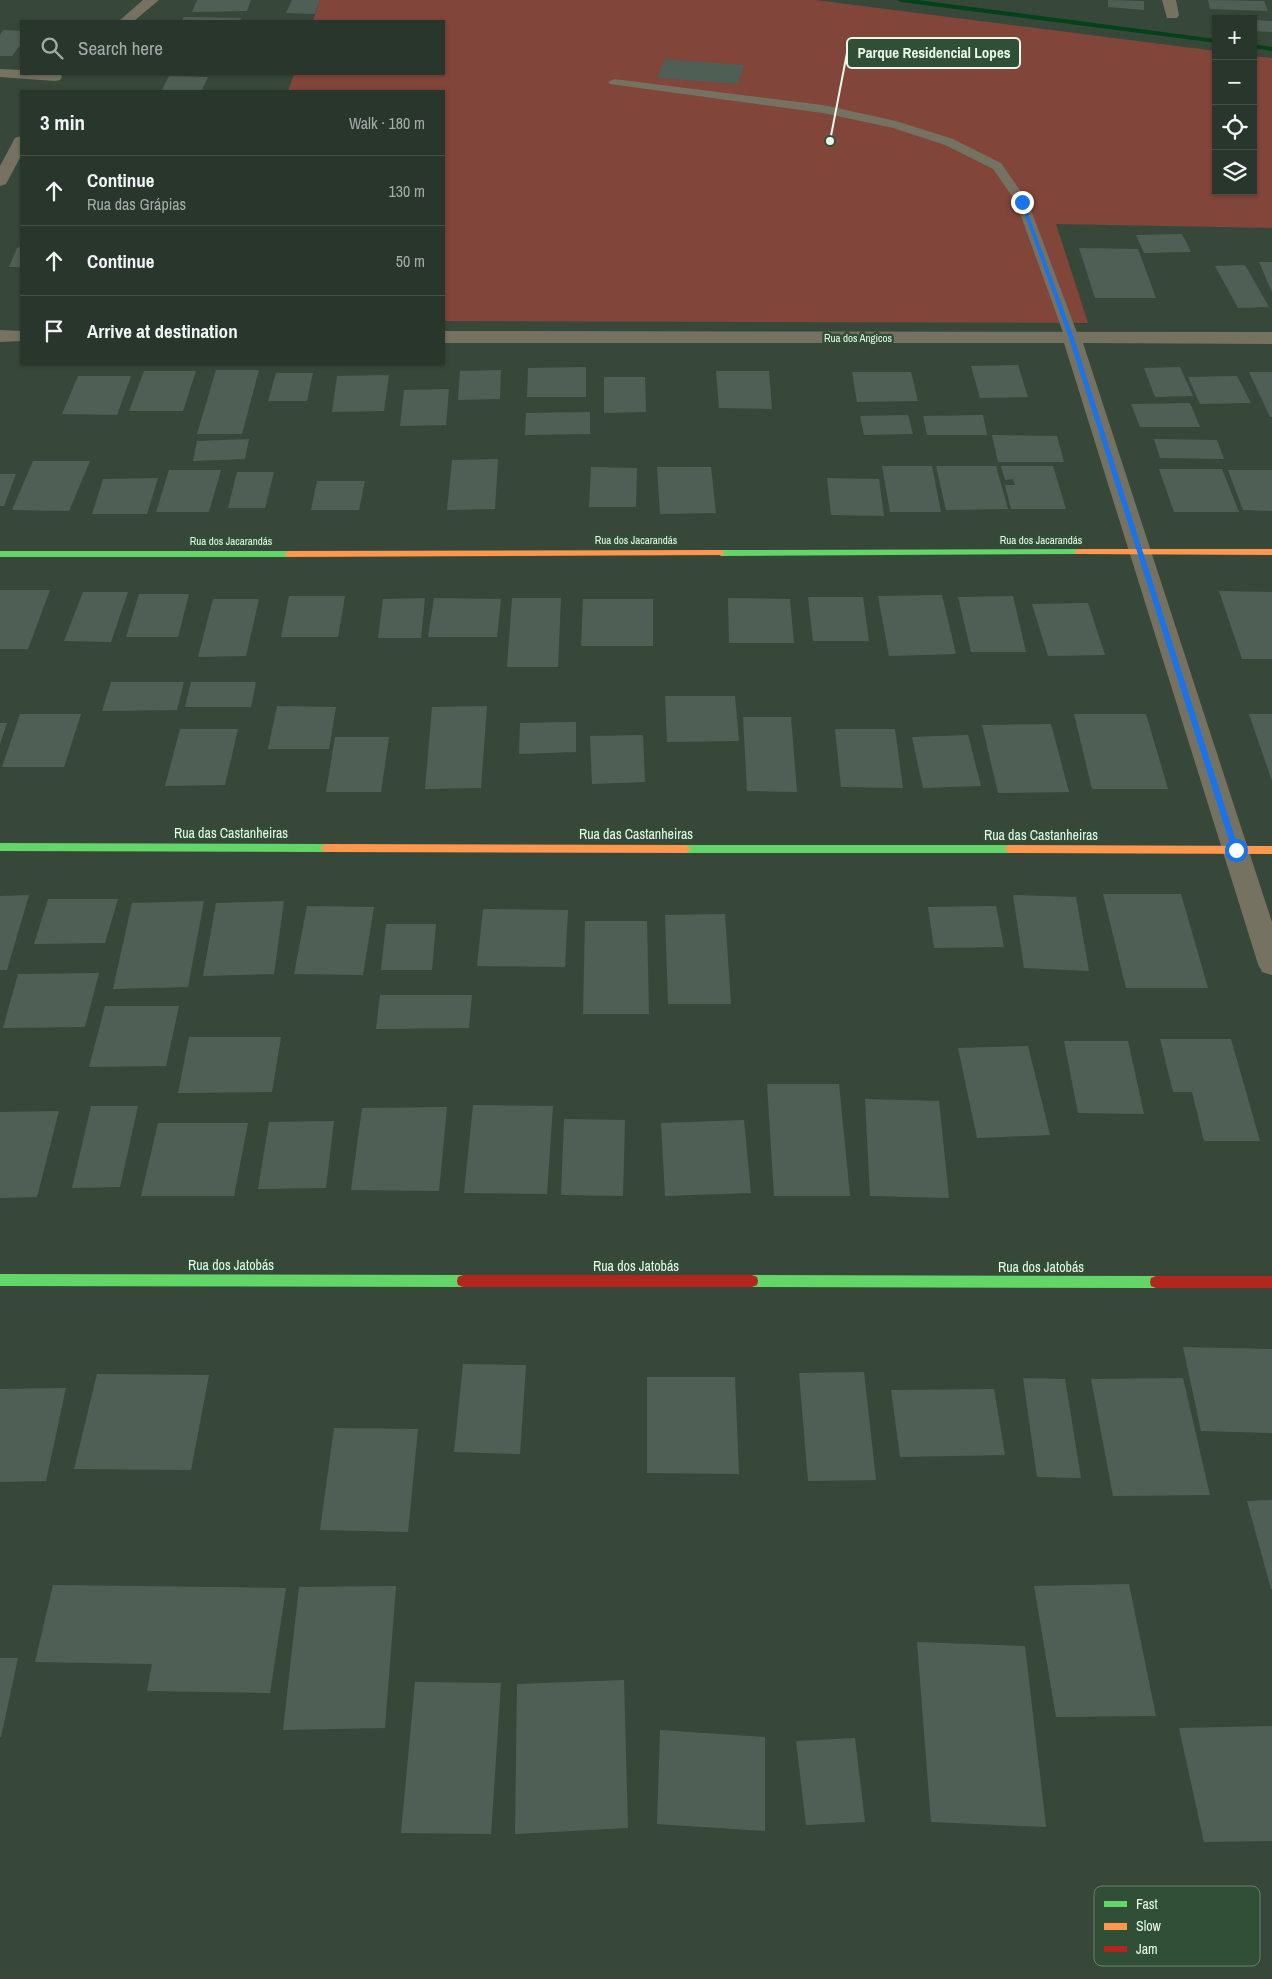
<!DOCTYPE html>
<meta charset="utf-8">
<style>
body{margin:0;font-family:"Archivo Narrow",sans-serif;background:#313e34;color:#f1f3f6}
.controls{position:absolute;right:15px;top:15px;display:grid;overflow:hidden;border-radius:0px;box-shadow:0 1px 4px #0004}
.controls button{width:45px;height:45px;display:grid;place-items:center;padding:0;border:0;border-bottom:1px solid #455048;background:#29362c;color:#f1f3f6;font:25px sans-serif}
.stop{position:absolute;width:15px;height:15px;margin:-11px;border:4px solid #1a73e8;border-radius:50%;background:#fff}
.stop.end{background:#1a73e8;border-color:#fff;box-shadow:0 1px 5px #0008}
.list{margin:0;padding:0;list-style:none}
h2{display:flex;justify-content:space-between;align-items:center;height:65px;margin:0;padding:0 20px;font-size:21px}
h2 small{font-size:16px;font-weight:400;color:#a5aba9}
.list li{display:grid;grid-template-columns:32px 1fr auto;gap:15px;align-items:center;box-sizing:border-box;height:70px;padding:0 20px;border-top:1px solid #455048}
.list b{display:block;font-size:19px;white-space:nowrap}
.list p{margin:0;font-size:16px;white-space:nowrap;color:#a5aba9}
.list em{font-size:16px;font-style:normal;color:#a5aba9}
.icon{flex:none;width:28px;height:28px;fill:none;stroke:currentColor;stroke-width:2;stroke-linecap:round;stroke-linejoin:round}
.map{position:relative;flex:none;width:1272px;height:1979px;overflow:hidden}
.search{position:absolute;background:#29362c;box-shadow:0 1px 4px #0004;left:20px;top:20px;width:425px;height:55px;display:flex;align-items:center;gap:12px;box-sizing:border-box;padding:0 18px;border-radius:0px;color:#a5aba9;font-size:19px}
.panel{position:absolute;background:#29362c;box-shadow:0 1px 4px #0004;left:20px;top:90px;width:425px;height:275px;border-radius:0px}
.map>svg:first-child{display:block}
.green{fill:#81453a}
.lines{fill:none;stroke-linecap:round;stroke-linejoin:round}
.stream{fill:#05421a;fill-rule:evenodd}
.building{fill:#505f56}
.lane{fill:#757261;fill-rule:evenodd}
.street{fill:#757261;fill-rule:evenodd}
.fast{fill:#63d668;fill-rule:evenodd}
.slow{fill:#ff974d;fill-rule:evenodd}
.jam{fill:#b3261e;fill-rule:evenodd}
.route{fill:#1a73e8}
.labels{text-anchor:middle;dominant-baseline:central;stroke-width:5;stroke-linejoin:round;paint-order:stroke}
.far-street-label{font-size:11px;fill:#e8f9ea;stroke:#314e36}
.street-label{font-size:14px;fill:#e8f9ea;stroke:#314e36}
.key{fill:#314e36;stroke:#68816c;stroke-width:1}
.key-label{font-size:14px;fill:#e8f9ea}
.leader{fill:none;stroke:#e8f9ea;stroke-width:2}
.callout-dot{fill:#e8f9ea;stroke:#314e36;stroke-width:2}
.callout{fill:#314e36;stroke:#e8f9ea;stroke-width:2}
.callout-label{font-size:15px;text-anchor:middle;font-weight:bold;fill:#e8f9ea}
</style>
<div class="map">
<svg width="1272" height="1979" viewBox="0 0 1272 1979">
<rect width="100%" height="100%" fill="#37483a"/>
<path class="green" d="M320,0H815L1216,51V191H1253V56L1272,58V228L1056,224L1088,323L444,321V91H288L294,74H444V21H313Z"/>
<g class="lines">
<path class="stream" d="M897,0H918L1216,39V43L901,2Z
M1253,44L1272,47V51L1253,48Z"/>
</g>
<path class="building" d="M197,0H251L247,11L192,12Z
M292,0H320L315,14L286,13Z
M1108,0L1144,1V10L1108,7Z
M1208,0L1264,1L1268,11L1210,9Z
M184,17L241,18L240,21H182Z
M1253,20L1272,21V32L1253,31Z
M3,30L21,31V44L12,56H0V35Z
M665,59L744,65L738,84L657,78Z
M169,76L208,77L202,90H162Z
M1182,234L1191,252L1144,253L1136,235Z
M21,247V267H9L17,248Z
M1079,248L1138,249L1156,298H1095Z
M1259,262H1272V292Z
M1245,265L1269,307L1238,308L1215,266Z
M1018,365L1028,397L980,398L971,366Z
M586,367V397H527L528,368Z
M1180,367L1193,396L1155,397L1144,368Z
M216,370H259L242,434H197Z
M501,370L500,399L458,400L460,371Z
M144,371H196L183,411H129Z
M716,371H769L772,409L719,408Z
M852,372H911L918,401L857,402Z
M1249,372H1272V417H1270Z
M276,373H313L307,401H268Z
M389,375L384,411L332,412L337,376Z
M78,376H131L117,415L62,414Z
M1237,376L1251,403L1200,404L1188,377Z
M604,377H645L646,412L604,413Z
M449,389L446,425L400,426L404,390Z
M1190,403L1200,427H1140L1131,404Z
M590,412V434L525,435L526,413Z
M908,415L913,434L864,435L860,416Z
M983,415L987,435H927L923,416Z
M992,435L1057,436L1064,462H998Z
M249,439L245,459L193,461L197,441Z
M1154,439L1217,440L1224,459L1160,458Z
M498,459L495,509L447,510L452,460Z
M33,461H90L69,511L12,510Z
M882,466H932L941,512H890Z
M936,466H996L1008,509L946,510Z
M1001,466H1053L1066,509H1011L1005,485H1015L1013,479L1005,480Z
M591,467L637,468L636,507H589Z
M657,467H711L716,513L660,514Z
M1159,469H1222L1239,512H1174Z
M169,470H221L209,512H156Z
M1228,470H1272V511L1243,510Z
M237,472H274L265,508H228Z
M0,474H16L4,506H0Z
M158,478L147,514H92L103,479Z
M827,478L879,479L884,516L831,515Z
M317,481H365L359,510H311Z
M0,590H50L28,649H0Z
M1219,591L1272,592V659H1242Z
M83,592H128L111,642L64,641Z
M139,594H189L178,637H126Z
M942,595L956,654L889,656L878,596Z
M289,596H345L338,637H281Z
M1013,596L1026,652H971L958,597Z
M808,597H863L869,641H813Z
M425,598L421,638H378L383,599Z
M434,598L501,599L497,637H428Z
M512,598H561L558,667H507Z
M728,598L790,599L794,643H729Z
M213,599H259L246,656L198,657Z
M583,599H653V646H581Z
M1088,603L1105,655L1048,656L1032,604Z
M111,682H184L177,710L102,711Z
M191,682H256L251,707H185Z
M665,696H735L739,741L667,742Z
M277,706L336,707L329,749H268Z
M487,706L481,788L425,789L432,707Z
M20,714H81L64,767H2Z
M1074,714H1146L1168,789H1092Z
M1249,714H1272V781Z
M743,717H791L797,792L747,791Z
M576,722V752L519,754L520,723Z
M0,723H7L0,744Z
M1051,724L1069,792L998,793L982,725Z
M180,729H238L225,785L165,786Z
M835,729H895L903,788L841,787Z
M643,735L645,782L592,784L590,736Z
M968,735L981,786L923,788L912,737Z
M335,737H389L381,792H326Z
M1103,894H1181L1208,988H1126Z
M29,895L7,970H0V896Z
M1013,895L1076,897L1089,971L1024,968Z
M48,899H118L105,943L34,944Z
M204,901L188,987L113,989L132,903Z
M284,901L274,974L203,976L216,903Z
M307,906L374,907L363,975L294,974Z
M996,906L1004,947L934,948L928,907Z
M483,909L568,910L565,967L477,966Z
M725,914L731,1004H668L665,915Z
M585,921H647L649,1014H583Z
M386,924H436L432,970H381Z
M99,973L85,1027L3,1028L18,974Z
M380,995H472L469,1028L376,1029Z
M105,1006H179L166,1066L89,1067Z
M189,1037H281L272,1092L178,1093Z
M1160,1039H1231L1260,1141H1204L1192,1092H1173Z
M1064,1041H1128L1144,1114L1078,1113Z
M1028,1046L1050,1135L977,1138L958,1048Z
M767,1084H839L850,1196H774Z
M865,1099L939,1101L949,1198L870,1196Z
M473,1105L553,1106L547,1194L464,1193Z
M91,1106H138L120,1187L72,1188Z
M447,1107L439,1191L351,1190L362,1108Z
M59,1111L37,1197L0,1198V1112Z
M564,1119L625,1120L623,1196L561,1195Z
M744,1120L751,1193L665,1196L661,1123Z
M334,1121L326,1188L258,1189L269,1122Z
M158,1123H248L234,1196H141Z
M1183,1347L1272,1349V1433L1201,1431Z
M463,1364L526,1365L520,1454L454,1452Z
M864,1372L876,1480L808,1481L799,1373Z
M97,1374L209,1375L191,1470L74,1469Z
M647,1377H735L739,1474L647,1473Z
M1023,1378L1065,1379L1081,1478L1037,1477Z
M1183,1378L1210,1495L1113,1496L1091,1379Z
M66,1388L46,1481L0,1482V1389Z
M994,1389L1005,1455L900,1457L891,1390Z
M334,1428L418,1429L408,1532L320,1530Z
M1272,1500V1589H1271L1247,1501Z
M1129,1584L1156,1716L1056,1717L1034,1586Z
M53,1585L286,1588L270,1693L147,1691L152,1664L35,1662Z
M396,1586L385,1728L283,1730L299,1587Z
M917,1642L1025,1646L1046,1827L931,1822Z
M0,1658H18L1,1737H0Z
M624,1680L628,1828L515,1834L517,1684Z
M415,1682L501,1683L491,1834L401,1833Z
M1272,1726V1841L1204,1842L1179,1728Z
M660,1730L765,1737V1831L657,1824Z
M855,1738L865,1822L806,1825L796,1741Z"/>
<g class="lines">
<path class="lane" d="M614,79L823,105L896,121L953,139L1001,163L1028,202L1079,338L1077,341H1067L1065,338L1016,202L993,169L945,145L893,128L823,113L610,84L608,82Z"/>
<path class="street" d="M143,0H159L134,21H119Z
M1162,0H1176L1179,15L1177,18H1167Z
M0,69L21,70V74H60L62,77L60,80L55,81L0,77Z
M21,136V156L6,184L0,186V166L15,138Z
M0,330L21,331V341L0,342Z
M444,331L1272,332V344L1083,343L1272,922V975L1262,972L1258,964L1064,343H444Z"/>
<path class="fast" d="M1078,549L1082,552L1081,554L721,556L717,553L721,550Z
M0,551H288L292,554L288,557H0Z
M0,843L325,844L330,848L325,852L0,851Z
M686,845H1009L1014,849L1009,853H686L681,849Z
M0,1274L463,1275L468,1277L469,1281L468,1285L463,1287L0,1286Z
M752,1275L1156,1276L1161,1278L1162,1282L1161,1286L1156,1288L752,1287L747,1285L746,1281L747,1277Z"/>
<path class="slow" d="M1078,549H1272V555L1075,554L1074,552Z
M721,550L724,551V555L288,557L284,554L288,551Z
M325,844L686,845L691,849L686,853L325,852L320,848Z
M1009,845L1272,846V854L1009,853L1004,849Z"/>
<path class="jam" d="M463,1275H752L757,1277L758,1281L757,1285L752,1287H463L458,1285L457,1281L458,1277Z
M1156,1276H1272V1288H1156L1151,1286L1150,1282L1151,1278Z"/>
</g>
<path class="route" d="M1020,201L1024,202L1074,338L1239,850L1238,852H1233L1232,850L1069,338Z"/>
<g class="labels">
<g class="far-street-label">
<text x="858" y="338">Rua dos Angicos</text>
<text x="636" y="540">Rua dos Jacarandás</text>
<text x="1041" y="540">Rua dos Jacarandás</text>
<text x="231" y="541">Rua dos Jacarandás</text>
</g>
<g class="street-label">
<text x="231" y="833">Rua das Castanheiras</text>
<text x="636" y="834">Rua das Castanheiras</text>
<text x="1041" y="835">Rua das Castanheiras</text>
<text x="231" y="1265">Rua dos Jatobás</text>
<text x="636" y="1266">Rua dos Jatobás</text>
<text x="1041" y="1267">Rua dos Jatobás</text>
</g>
</g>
<rect x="1094" y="1886" width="166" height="80" rx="8" class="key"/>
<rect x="1104" y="1901" width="23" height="6" fill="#63d668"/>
<rect x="1104" y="1923" width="23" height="7" fill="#ff974d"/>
<rect x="1104" y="1946" width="23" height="6" fill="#b3261e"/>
<g class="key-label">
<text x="1136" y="1909">Fast</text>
<text x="1136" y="1931">Slow</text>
<text x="1136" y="1954">Jam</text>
</g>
<path class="leader" d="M830 141L847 53"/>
<circle class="callout-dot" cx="830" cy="141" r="5"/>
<rect class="callout" x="847" y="38" width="173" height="30" rx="5"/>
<g class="callout-label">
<text x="934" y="58">Parque Residencial Lopes</text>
</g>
</svg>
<div class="controls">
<button>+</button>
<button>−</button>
<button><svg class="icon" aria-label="locate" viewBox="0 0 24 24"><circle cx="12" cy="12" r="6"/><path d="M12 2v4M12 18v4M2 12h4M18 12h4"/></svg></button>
<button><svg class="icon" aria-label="layers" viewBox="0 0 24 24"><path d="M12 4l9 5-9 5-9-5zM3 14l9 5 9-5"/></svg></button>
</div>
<div class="stop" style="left:1236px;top:850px"></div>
<div class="stop end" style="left:1022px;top:202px"></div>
<div class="search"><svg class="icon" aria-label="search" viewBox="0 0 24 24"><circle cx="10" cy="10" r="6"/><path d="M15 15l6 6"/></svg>Search here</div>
<section class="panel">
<h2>3 min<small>Walk · 180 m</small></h2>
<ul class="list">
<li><svg class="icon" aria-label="ahead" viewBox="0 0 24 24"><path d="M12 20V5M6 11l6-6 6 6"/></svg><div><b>Continue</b><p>Rua das Grápias</p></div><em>130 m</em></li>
<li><svg class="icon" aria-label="ahead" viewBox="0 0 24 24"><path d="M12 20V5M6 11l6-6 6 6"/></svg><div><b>Continue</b></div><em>50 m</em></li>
<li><svg class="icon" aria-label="arrive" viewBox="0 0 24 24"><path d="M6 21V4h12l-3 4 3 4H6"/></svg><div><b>Arrive at destination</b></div></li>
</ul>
</section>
</div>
